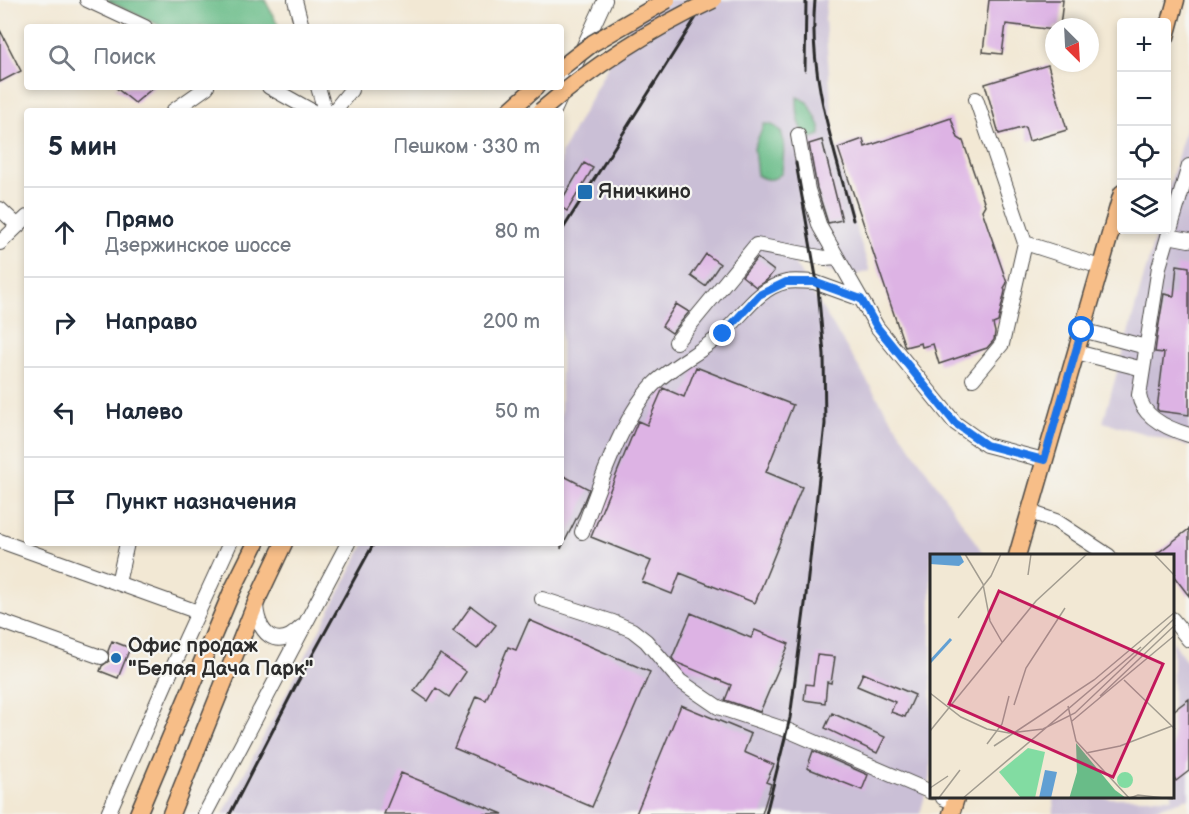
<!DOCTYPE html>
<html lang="ru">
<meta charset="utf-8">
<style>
body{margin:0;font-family:"Balsamiq Sans",sans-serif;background:#f2f2f3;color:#1f2937}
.controls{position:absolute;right:18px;top:18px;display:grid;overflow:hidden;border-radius:6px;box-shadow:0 3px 9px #0003}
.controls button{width:54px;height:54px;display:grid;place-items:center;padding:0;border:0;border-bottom:2px solid #e0e1e3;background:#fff;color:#1f2937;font:30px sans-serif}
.compass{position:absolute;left:1045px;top:18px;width:54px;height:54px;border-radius:50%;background:#fff;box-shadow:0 3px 9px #0003;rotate:156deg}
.stop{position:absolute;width:18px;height:18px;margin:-14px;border:4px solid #1a73e8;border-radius:50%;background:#fff}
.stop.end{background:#1a73e8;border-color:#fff;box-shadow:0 2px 6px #0008}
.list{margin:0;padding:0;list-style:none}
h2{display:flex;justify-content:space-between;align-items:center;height:78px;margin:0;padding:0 24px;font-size:26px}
h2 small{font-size:20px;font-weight:400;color:#747a83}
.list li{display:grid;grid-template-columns:39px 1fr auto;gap:18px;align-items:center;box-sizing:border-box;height:90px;padding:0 24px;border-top:2px solid #e0e1e3}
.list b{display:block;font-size:22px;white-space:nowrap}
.list p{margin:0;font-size:20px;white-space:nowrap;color:#747a83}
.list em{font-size:20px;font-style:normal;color:#747a83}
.icon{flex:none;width:33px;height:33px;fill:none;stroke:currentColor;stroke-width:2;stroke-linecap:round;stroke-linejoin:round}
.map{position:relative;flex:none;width:1189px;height:814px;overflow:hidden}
.search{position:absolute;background:#fff;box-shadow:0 3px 9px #0003;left:24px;top:24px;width:540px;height:66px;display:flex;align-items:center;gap:15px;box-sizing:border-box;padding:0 21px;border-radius:6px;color:#747a83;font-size:22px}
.panel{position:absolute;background:#fff;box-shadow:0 3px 9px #0003;left:24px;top:108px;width:540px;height:438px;border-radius:6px}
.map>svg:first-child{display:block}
.industrial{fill:#cabfd6}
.forest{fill:#69bc88;stroke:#4a745a;stroke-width:1.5}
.building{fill:#ddb3e4}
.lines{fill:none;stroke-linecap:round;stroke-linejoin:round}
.minor-casing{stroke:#494744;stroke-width:16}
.major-casing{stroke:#494744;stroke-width:19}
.minor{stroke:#fff;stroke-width:14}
.major{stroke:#f7be88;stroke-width:16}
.rail{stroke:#2b2b2b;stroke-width:3}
.major-bridge-casing{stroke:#494744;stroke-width:19;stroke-linecap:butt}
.major-bridge{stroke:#f7be88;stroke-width:16}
.route{stroke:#1a73e8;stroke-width:8}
.poi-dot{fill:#1f6fb2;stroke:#f6f6f2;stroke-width:2}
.labels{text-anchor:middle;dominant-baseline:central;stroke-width:4.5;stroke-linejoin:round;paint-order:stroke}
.poi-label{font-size:20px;font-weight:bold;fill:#2b2b2b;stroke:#f6f6f2;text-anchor:start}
.inset-river{fill:none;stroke:#619fd3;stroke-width:3}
.inset-road{fill:none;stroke:#a29c90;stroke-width:1.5}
.view{fill:#c2185b;fill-opacity:0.15;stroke:#c2185b;stroke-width:3}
.inset-edge{fill:none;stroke:#2b2b2b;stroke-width:3}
</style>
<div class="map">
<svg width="1189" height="814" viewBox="0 0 1189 814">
<rect width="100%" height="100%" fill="#f6f6f2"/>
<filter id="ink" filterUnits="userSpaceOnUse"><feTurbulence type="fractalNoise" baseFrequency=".0167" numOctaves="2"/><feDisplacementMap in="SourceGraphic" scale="12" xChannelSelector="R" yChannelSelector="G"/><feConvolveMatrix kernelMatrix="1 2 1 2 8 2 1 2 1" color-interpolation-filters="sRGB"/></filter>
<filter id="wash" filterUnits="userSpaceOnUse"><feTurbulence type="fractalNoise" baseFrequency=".008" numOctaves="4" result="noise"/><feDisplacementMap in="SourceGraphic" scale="24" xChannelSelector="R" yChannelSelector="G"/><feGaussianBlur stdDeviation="1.35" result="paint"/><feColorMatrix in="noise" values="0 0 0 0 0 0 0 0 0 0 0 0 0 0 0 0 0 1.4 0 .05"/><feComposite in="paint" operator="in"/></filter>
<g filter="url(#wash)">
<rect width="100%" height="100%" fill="#f2e8d4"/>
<path class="industrial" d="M643,0H827L825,20L834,140L858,234L870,271L847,277L814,265L793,261L887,413L985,556H931V773L920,814H223L365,543H561V154Z
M1189,116V446L1103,422L1157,230H1166L1167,195Z
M1173,641L1189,665V798L1139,814H1054L1053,798H1172Z"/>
<path class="forest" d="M106,0H265L279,27H163Z
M797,97L808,102L820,126V135L811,138C797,129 797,112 797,97Z
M764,124C791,124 783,154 782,173C773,181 767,181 757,175L754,148Z"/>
<g id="blocks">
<path class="building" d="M989,0H1063L1060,27H1054V30L1006,24L1002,54L983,52Z
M0,30L21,71L0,82Z
M1048,65L1067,130L1029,141L1025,127L999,134L985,84Z
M115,87H154L135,103Z
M951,118L958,138L963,141L985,205L982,210L1007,283L1004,288L1005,291L998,322L993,324L995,332L994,340L987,348L939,364L933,344L922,347L921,343L905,347L838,148L863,139L865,147Z
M822,140L842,220L828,223L817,188L809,144Z
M584,163L593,168L567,211L561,207V201Z
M706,254L720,264L705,286L691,276Z
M757,258L774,271L767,280L756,287L742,276Z
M1177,265L1189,267V415L1159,411L1157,409L1164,353L1155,352L1158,330L1164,294L1174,296Z
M676,304L689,312L672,333L662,326Z
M696,367L793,405L766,472L802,487L755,603L680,573L672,594L642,582L651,561L591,537L638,421L647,425L663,388L684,397Z
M564,476L589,489L580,511L561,549V482Z
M1189,529V596L1173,575V556H1154Z
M471,606L496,625L477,649L453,631Z
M691,613L751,638L755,630L789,644L760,712L725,700L731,685L675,662L672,658Z
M529,620L650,672L592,807L454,748L476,696L486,700L508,647L516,650Z
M112,641L130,648L118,678L100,671L102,666L109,661L108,651Z
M440,654L466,672L449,697L436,688L428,701L414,691Z
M817,655L835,657L831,683L827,682L825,703L804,700L806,684L813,685Z
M863,673L915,695L905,717L891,712L895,702L857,686Z
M1189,699V771L1176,781L1173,776V711Z
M681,705L751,734L744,752L774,765L766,782L771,784L762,814H636Z
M832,713L885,737L877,753L825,728Z
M813,751L868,775L862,790L807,768Z
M401,773L503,814H384Z"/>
</g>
</g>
<g filter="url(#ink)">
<use href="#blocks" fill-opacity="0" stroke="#494744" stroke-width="1.5"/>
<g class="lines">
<defs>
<path id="minor" d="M87,0L145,27
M295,0L302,27
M269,87L312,111
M318,87L325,111
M976,99L1025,243L1100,267
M173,111L207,87
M334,111L351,90
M554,111L605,0
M798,135L808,190L820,227L877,327L955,423L986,445L1044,460
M1189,166L1159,267L1139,395C1142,417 1169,429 1189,435
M0,209L18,226
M1168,236L1189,240
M0,243L27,217
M1082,330L1146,347
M676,342L756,245L825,258L836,257
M1076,352L1143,369
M973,379L1002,344L1025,243
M1030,512L1056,521L1109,556
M582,532C598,490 623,412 657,381C677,363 703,351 723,333C743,315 758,288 786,282C794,280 805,282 814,282L861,299
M0,541L198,612
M118,583L127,543
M542,599L613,622L632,630L646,641L680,681L718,707L787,730L931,792
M256,602C256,632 276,653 301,627
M1172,619L1189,640
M0,621L101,657
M943,798L954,803
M108,814L167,680L230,543
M205,814L348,543"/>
<path id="major" d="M1166,37L1176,0
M509,111L536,87
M1017,556L1122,193
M138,814L232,591L256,543
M171,814L257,600L284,543
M951,814L956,798"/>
</defs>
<use href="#minor" class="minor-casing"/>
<use href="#major" class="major-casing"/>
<use href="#minor" class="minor"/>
<use href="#major" class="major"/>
<path class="rail" d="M815,0C808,76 834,148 853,220
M805,70L806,0
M561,232L707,0
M230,814L295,687L374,543
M766,814L790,718L805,604L825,424L824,354L818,288L796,163"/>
<defs>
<path id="major-bridge" d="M561,68L593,43L667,0
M541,111C593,66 651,29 713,0"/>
</defs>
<use href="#major-bridge" class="major-bridge-casing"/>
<use href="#major-bridge" class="major-bridge"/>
</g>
</g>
<g class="lines" filter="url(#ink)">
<path class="route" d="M723,334L759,295L786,282H814L861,299L877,327L955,423L986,445L1044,460L1082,330"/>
</g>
<g class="poi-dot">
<rect x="577" y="184" width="16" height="16" rx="3"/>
<circle cx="116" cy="658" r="6"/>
</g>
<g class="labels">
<g class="poi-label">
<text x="598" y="192">Яничкино</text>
<text x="128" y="646">Офис продаж<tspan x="128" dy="23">"Белая Дача Парк"</tspan></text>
</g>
</g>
<g transform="translate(930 554)">
<rect width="244" height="244" fill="#f2e8d4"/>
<path d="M98,194L115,198L105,244H91L69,218ZM187 226a8 8 0 1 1 16 0a8 8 0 1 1-16 0Z" fill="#82dca2"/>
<path d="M146,189L185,236L196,244L139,245L147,218Z" fill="#69bc88"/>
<path d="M0,0H30L34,8L29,12L0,10ZM115,216L127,218L121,244H109Z" fill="#619fd3"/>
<path class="inset-river" d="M0,108L21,85"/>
<path class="inset-road" d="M35,0L53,30L60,67L72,88M224,0L245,22M98,21L101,0M28,64L61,22L71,0M194,126L245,175M0,139L31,163L57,175L79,179L113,175L145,159L245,64M170,142L245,71M84,151L96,114L135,54M138,152L146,187L200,245M142,167L245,81M0,177L106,47L157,0M57,190L72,170L79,142M64,192L164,126L245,58M156,199L190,192L242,172M0,234L18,222M200,244L208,241L243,245M8,245L30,216M32,245L211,93"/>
<path class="view" d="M69,37L233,110L183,223L19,150Z"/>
<rect width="244" height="244" class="inset-edge"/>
</g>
</svg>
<div class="controls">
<button>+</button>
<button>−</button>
<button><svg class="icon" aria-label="locate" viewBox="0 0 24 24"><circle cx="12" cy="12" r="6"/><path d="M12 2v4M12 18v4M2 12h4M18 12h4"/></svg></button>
<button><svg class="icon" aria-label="layers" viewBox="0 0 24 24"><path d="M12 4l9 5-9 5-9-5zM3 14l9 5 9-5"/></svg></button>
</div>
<svg class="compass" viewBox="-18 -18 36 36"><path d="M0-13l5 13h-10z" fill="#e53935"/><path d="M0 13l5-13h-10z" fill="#747a83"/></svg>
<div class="stop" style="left:1082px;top:330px"></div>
<div class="stop end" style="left:723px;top:334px"></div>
<div class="search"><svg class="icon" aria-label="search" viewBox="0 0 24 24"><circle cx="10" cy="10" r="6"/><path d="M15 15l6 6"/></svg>Поиск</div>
<section class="panel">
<h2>5 мин<small>Пешком · 330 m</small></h2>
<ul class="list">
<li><svg class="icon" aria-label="ahead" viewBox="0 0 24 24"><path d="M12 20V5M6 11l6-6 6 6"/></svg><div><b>Прямо</b><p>Дзержинское шоссе</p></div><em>80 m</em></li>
<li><svg class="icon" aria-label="right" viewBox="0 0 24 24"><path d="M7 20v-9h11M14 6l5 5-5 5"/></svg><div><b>Направо</b></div><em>200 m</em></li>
<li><svg class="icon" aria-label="left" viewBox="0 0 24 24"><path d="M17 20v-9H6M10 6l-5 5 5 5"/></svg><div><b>Налево</b></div><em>50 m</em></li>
<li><svg class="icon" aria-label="arrive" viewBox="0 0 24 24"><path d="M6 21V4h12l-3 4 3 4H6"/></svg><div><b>Пункт назначения</b></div></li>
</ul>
</section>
</div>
